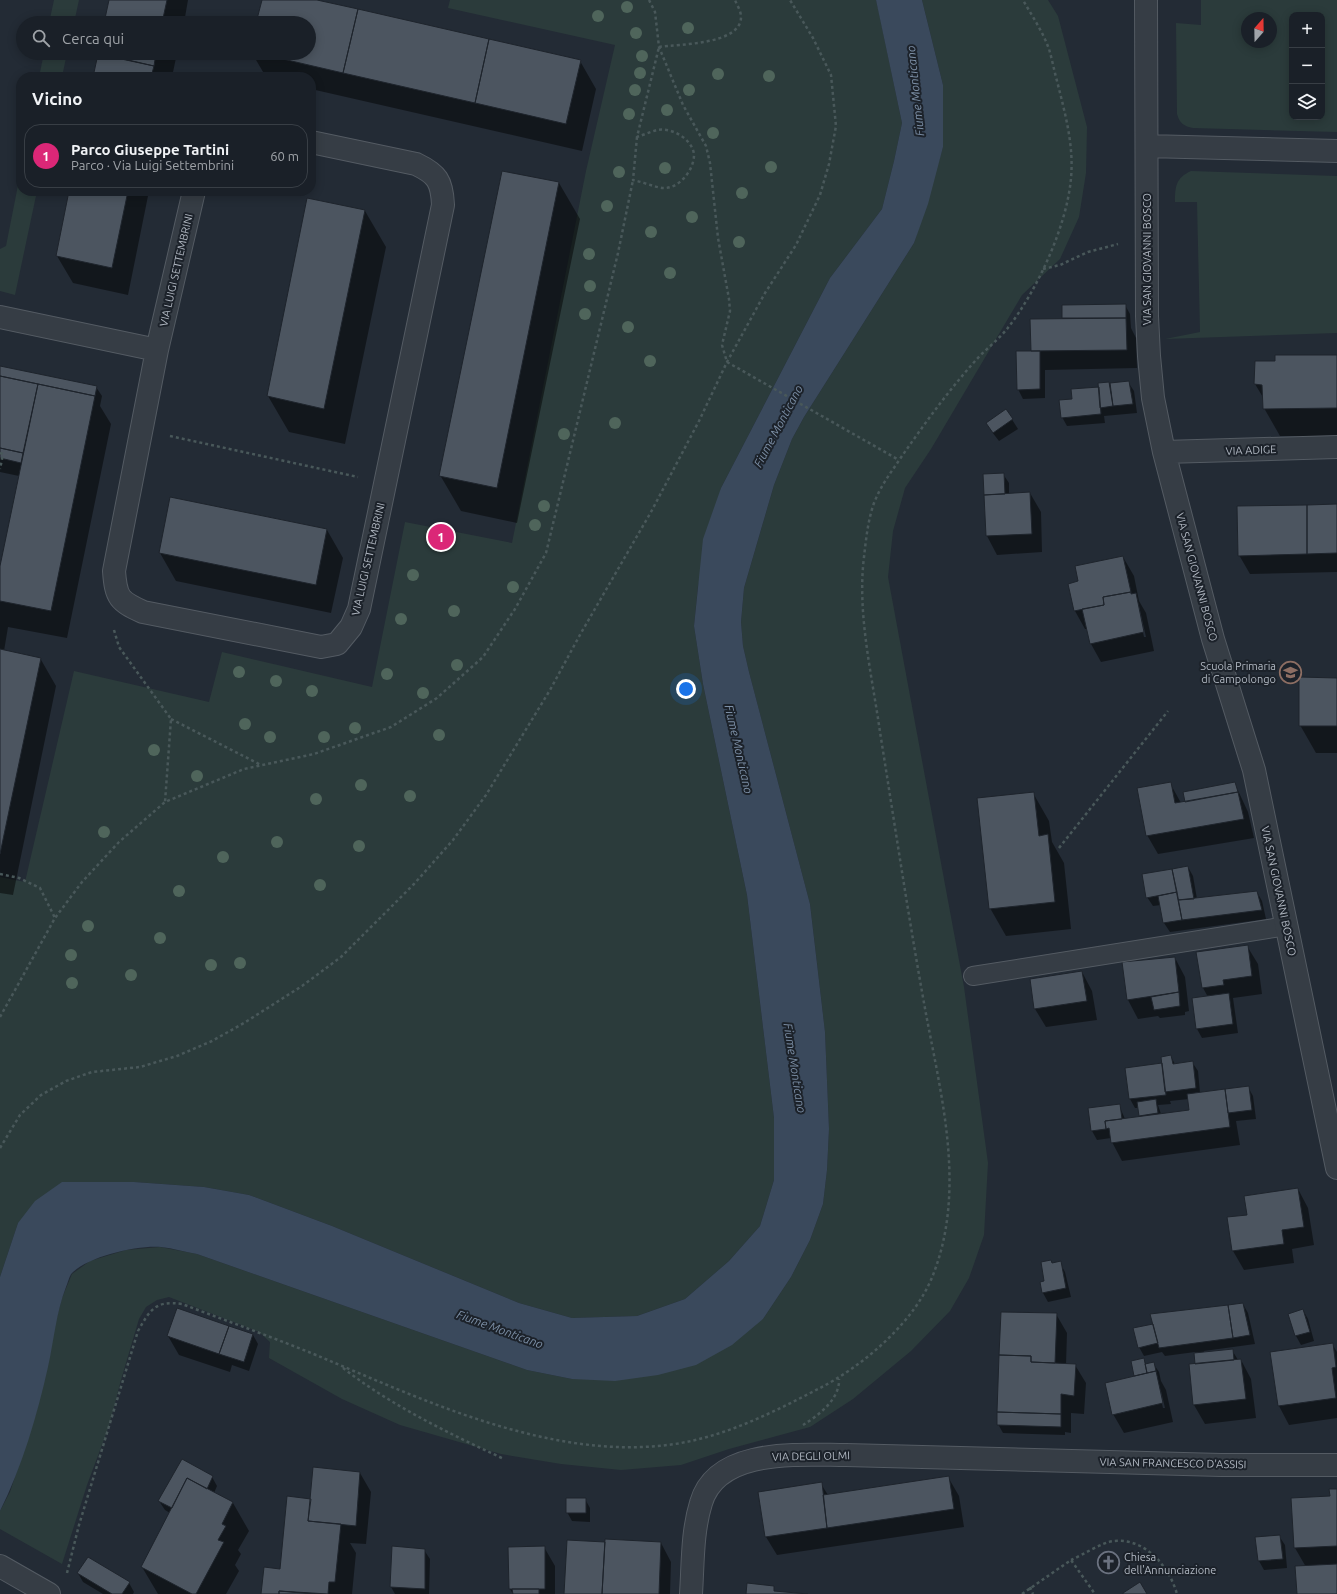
<!DOCTYPE html>
<html lang="it">
<meta charset="utf-8">
<style>
body{margin:0;font-family:Ubuntu,sans-serif;background:#232830;color:#f1f3f6}
.controls{position:absolute;right:12px;top:12px;display:grid;overflow:hidden;border-radius:8px;box-shadow:0 2px 10px #0003}
.controls button{width:36px;height:36px;display:grid;place-items:center;padding:0;border:0;border-bottom:1px solid #383e45;background:#1a2028;color:#f1f3f6;font:20px sans-serif}
.compass{position:absolute;left:1241px;top:12px;width:36px;height:36px;border-radius:50%;background:#1a2028;box-shadow:0 2px 10px #0003;rotate:20deg}
.you{position:absolute;left:686px;top:689px;width:14px;height:14px;margin:-10px;border:3px solid #fff;border-radius:50%;background:#1a73e8;box-shadow:0 0 0 6px #1a73e833}
.badge{display:grid;place-items:center;width:26px;height:26px;border-radius:50%;background:#db2777;color:#fff;font-size:13px;font-weight:700}
.pin{position:absolute;translate:-50% -50%;border:2px solid #fff;box-shadow:0 1px 4px #0006}
.list{margin:0;padding:0;list-style:none}
h2{display:flex;justify-content:space-between;align-items:center;height:52px;margin:0;padding:0 16px;font-size:17px}
h2 small{font-size:13px;font-weight:400;color:#9fa3a8}
.list li{display:grid;grid-template-columns:26px 1fr auto;gap:12px;align-items:center;box-sizing:border-box;height:64px;margin:0 8px 8px;padding:0 8px;border:1px solid #383e45;border-radius:16px}
.list b{display:block;font-size:15px;white-space:nowrap}
.list p{margin:0;font-size:13px;white-space:nowrap;color:#9fa3a8}
.list em{font-size:13px;font-style:normal;color:#9fa3a8}
.icon{flex:none;width:22px;height:22px;fill:none;stroke:currentColor;stroke-width:2;stroke-linecap:round;stroke-linejoin:round}
.map{position:relative;flex:none;width:1337px;height:1594px;overflow:hidden}
.search{position:absolute;background:#1a2028;box-shadow:0 2px 10px #0003;left:16px;top:16px;width:300px;height:44px;display:flex;align-items:center;gap:10px;box-sizing:border-box;padding:0 14px;border-radius:22px;color:#9fa3a8;font-size:15px}
.panel{position:absolute;background:#1a2028;box-shadow:0 2px 10px #0003;left:16px;top:72px;width:300px;height:124px;border-radius:16px}
.map>svg:first-child{display:block}
.green{fill:#2b3b3b;fill-rule:evenodd}
.water{fill:#3a495c}
.shadow{fill:#0007;fill-rule:evenodd}
.building{fill:#4c5560;stroke:#1e242c}
.lines{fill:none;stroke-linecap:round;stroke-linejoin:round}
.lane-casing{stroke:#545b63;stroke-width:20}
.street-casing{stroke:#545b63;stroke-width:24}
.path{stroke:#49585a;stroke-width:2.5;stroke-dasharray:3 3;stroke-linecap:butt}
.lane{stroke:#363d45;stroke-width:18}
.street{stroke:#363d45;stroke-width:22}
.tree{fill:#4f655b}
.labels{text-anchor:middle;dominant-baseline:central;stroke-width:4;stroke-linejoin:round;paint-order:stroke}
.street-label{font-size:11px;fill:#b1b8c2;stroke:#1c222a}
.poi-label{font-size:11px;fill:#b1b8c2;stroke:#1c222a;text-anchor:end}
.water-label{font-size:12px;font-style:italic;fill:#7c8fa6;stroke:#1c222a}
</style>
<div class="map">
<svg width="1337" height="1594" viewBox="0 0 1337 1594">
<rect width="100%" height="100%" fill="#232b35"/>
<path class="green" d="M54,0H79L74,23H49Z
M450,0H876L878,8L902,123L894,161L882,209L830,278L721,488L698,586L694,626L703,684L747,895L774,1118V1180L760,1226L729,1261L685,1299L637,1316L572,1318L519,1303L332,1226L249,1195L204,1187L134,1182L18,1223L0,1277V877L25,882L74,671L209,702L222,652L372,687L405,522L512,543L586,171L615,45L448,8Z
M922,0H1048L1058,16L1087,127L1086,173L1079,217L1060,259L1022,295L931,449L905,488L893,531L888,577L964,987L988,1163L984,1235L969,1278L950,1311L911,1351L853,1399L810,1427L729,1449L681,1465L621,1470L561,1464L501,1454L400,1425L342,1399L269,1358L270,1342L259,1332L169,1297L157,1300L146,1307L139,1319L121,1380L109,1426L87,1485L62,1564L0,1529V1511L10,1492L36,1413L48,1365L55,1324L62,1298L72,1274L90,1261L126,1250L160,1247L197,1254L527,1370L572,1379L763,1319L791,1277L810,1240L823,1204L827,1170L829,1129L825,1032L810,904L749,672L743,646L741,622L744,588L774,485L792,439L804,417L914,243L943,147V85Z
M1201,0H1337V132L1193,128C1184,126 1180,124 1177,114L1176,23L1201,25ZM1292,15H1322V117H1292ZM1247,18H1271V42H1247Z
M44,53H67L62,77H39Z
M21,170V191H37L15,295L0,291V249L6,246Z
M1191,171L1337,176V333L1165,339L1200,332L1197,202H1175C1175,186 1176,178 1191,171Z"/>
<path class="water" d="M876,0H922L943,85V147L928,204L914,243L804,417L792,439L774,485L744,588L741,622L743,646L749,672L810,904L825,1032L829,1129L827,1170L823,1204L810,1240L791,1277L763,1319L732,1345L696,1365L658,1375L615,1381L572,1379L527,1370L197,1254C185,1252 173,1248 161,1247C138,1245 89,1256 72,1273C69,1276 68,1283 66,1287C56,1313 54,1340 48,1367C37,1416 22,1467 0,1511V1277L18,1223L35,1201L62,1182H134L204,1187L249,1195L332,1226L519,1303L572,1318L637,1316L685,1299L729,1261L760,1226L774,1180V1118L747,895L703,684L694,626L703,539L721,488L830,278L882,209L894,161L902,123Z"/>
<path class="shadow" d="M110,0H188L184,23H105Z
M263,0H314L580,61L596,89L582,151L311,89V77H266L252,53H309V23H257Z
M99,53H177L172,77H94Z
M503,172L559,183L580,219L517,523L461,511L440,475Z
M70,191H149L128,295L73,283L57,256Z
M308,199L365,211L386,247L345,444L289,432L268,396Z
M1125,305L1130,314L1131,328L1136,338L1137,368L1045,370V398L1023,399L1018,389L1032,352L1031,320H1063V306Z
M1337,356V436H1280L1264,408V399L1255,384L1256,362H1276Z
M0,367L96,387L102,396L100,406L111,424L67,638L8,627L4,651L40,658L56,686L13,895L0,893V571L19,476L0,472Z
M1128,382L1134,391L1137,413L1104,416L1105,423L1067,426L1062,417L1073,400L1100,388L1099,384Z
M1006,410L1018,429L999,441L992,432Z
M1003,474L1009,483V494L1030,493L1041,512L1042,552L997,555L987,536L984,475Z
M171,498L327,530L343,558L331,613L176,581L160,553Z
M1337,505V572L1250,574L1239,555Z
M1123,557L1134,576L1139,601L1146,613L1154,651L1101,662L1091,644L1087,629H1085L1075,611L1080,582ZM1137,604L1139,606L1146,637H1144Z
M1337,679V753H1316L1300,725Z
M1170,783L1181,803L1235,784L1248,812L1254,838L1158,854L1147,835Z
M1033,793L1049,821L1052,842L1064,863L1071,929L1006,936L990,908Z
M1188,867L1193,876L1197,899L1257,892L1262,901L1266,919L1170,932L1164,923L1161,905L1153,906L1147,897Z
M1247,946L1258,964L1262,994L1233,998L1238,1033L1202,1038L1197,1029L1208,997L1203,988L1198,953Z
M1175,958L1185,977L1189,1011L1185,1012V1015L1160,1018L1158,1016L1138,1019L1128,1000L1123,963Z
M1082,972L1092,991L1097,1020L1046,1027L1035,1009Z
M1171,1057L1175,1064L1192,1062L1198,1071L1200,1093L1248,1087L1253,1096L1256,1119L1236,1121L1240,1145L1122,1161L1112,1142L1111,1138L1097,1140L1092,1131L1119,1105L1125,1119L1140,1117L1138,1108H1135L1130,1099L1126,1069L1163,1064ZM1189,1099L1190,1110L1161,1114L1158,1105L1171,1104L1170,1101Z
M1298,1189L1308,1208L1314,1245L1292,1249L1294,1263L1244,1270L1233,1251L1228,1218L1248,1215Z
M1060,1263L1065,1272L1071,1297L1048,1302L1043,1293L1046,1282L1053,1264Z
M1243,1304L1248,1313L1255,1344L1204,1351V1353L1232,1350L1238,1360H1241L1251,1379L1256,1418L1205,1424L1194,1405L1190,1365H1197L1195,1352L1165,1356L1162,1352L1144,1356L1139,1347Z
M178,1310L253,1335L258,1344L249,1371L232,1365L230,1372L179,1355L168,1336Z
M1303,1310L1308,1319L1314,1341L1301,1345L1296,1336L1289,1314Z
M1056,1314L1067,1333L1066,1365H1075L1086,1383L1084,1414L1071,1413V1433L1065,1432V1435L1003,1433L998,1424Z
M1332,1344L1337,1352V1418L1289,1425L1279,1406L1271,1352Z
M1143,1359L1146,1364L1153,1363L1159,1372L1161,1381L1166,1390L1173,1422L1124,1433L1113,1414L1135,1377L1132,1362ZM1159,1391H1161L1165,1408H1163Z
M360,1473L371,1492L366,1544L350,1543L356,1553L352,1594H262L281,1570L311,1500Z
M212,1477L217,1486L214,1493L233,1503L249,1531L238,1550L241,1554L235,1565L239,1571L226,1594H158L142,1567L170,1513L165,1510L159,1501Z
M948,1477L959,1496L964,1527L777,1555L766,1537L821,1484L828,1495Z
M1337,1490V1594H1298L1306,1567L1295,1548Z
M585,1499L590,1508V1522L572,1521L567,1512Z
M1279,1536L1285,1545L1287,1568L1264,1570L1259,1561Z
M604,1543H661L671,1562L670,1594H565Z
M544,1547L555,1566V1594H513L510,1589Z
M424,1550L430,1559L429,1594H395L391,1587Z
M78,1573L129,1583L134,1592L133,1594H103L83,1582Z"/>
<path class="building" d="M109,0H167L162,23H104Z
M262,0H317L358,9L343,73L257,53H309V23H256Z
M358,9L489,39L475,103L343,73Z
M489,39L581,60L566,124L475,103Z
M98,53H156L154,66Z
M98,54L154,66L151,77H93Z
M502,171L559,182L497,488L439,476Z
M69,191H128L112,268L56,256Z
M307,198L365,210L324,409L267,396Z
M1126,304V318H1062V305Z
M1126,318L1127,350L1031,351L1030,319Z
M1016,351H1040V389L1017,390Z
M1275,355H1337V408L1263,409L1262,385L1254,384L1255,361H1275Z
M0,366L97,386L95,396L0,376Z
M0,376L38,384L23,453L0,448Z
M1129,381L1133,404L1113,406L1110,383Z
M1109,382L1113,406L1100,408L1098,383Z
M38,384L95,396L51,611L0,601V566Z
M1099,387L1101,414L1061,418L1059,400L1072,399L1071,389Z
M1006,409L1013,419L993,433L986,423Z
M0,448L23,453L21,463L0,458Z
M1004,473L1005,494L984,495L983,474Z
M1030,492L1032,534L986,536L984,495Z
M170,497L327,529L316,585L159,553Z
M1337,504V553L1307,554V505Z
M1307,505V554L1238,556L1237,506Z
M1123,556L1131,592L1103,597L1104,605L1074,611L1068,584L1078,581L1075,566Z
M1131,592V594L1136,593L1144,632L1090,644L1082,609L1104,605L1103,597Z
M0,649L41,658L0,854Z
M1299,677L1337,678V726H1299Z
M1171,782L1175,803L1238,792L1244,819L1146,836L1137,788Z
M1235,782L1238,792L1185,802L1183,792Z
M1034,792L1039,836L1048,834L1055,902L989,909L977,798Z
M1188,866L1194,899L1178,900L1172,869Z
M1172,869L1177,892L1146,898L1142,874Z
M1257,891L1262,910L1182,920L1178,900Z
M1177,892L1182,920L1163,923L1158,896Z
M1248,945L1252,976L1223,980L1224,985L1202,988L1196,952Z
M1175,957L1179,992L1127,1000L1122,962Z
M1082,971L1087,1001L1034,1009L1030,979Z
M1179,992L1180,1006L1154,1010L1151,997Z
M1229,993L1233,1024L1196,1029L1192,998Z
M1171,1055L1173,1064L1193,1061L1196,1088L1165,1092L1161,1057Z
M1162,1063L1166,1095L1129,1099L1125,1068Z
M1249,1086L1252,1110L1228,1113L1225,1089Z
M1225,1089L1230,1127L1111,1143L1109,1128L1106,1129L1105,1121L1189,1110L1187,1094Z
M1156,1099L1158,1113L1139,1116L1137,1102Z
M1120,1104L1122,1119L1105,1121L1106,1129L1091,1131L1088,1108Z
M1298,1188L1304,1227L1282,1230L1284,1244L1232,1251L1227,1217L1247,1215L1244,1196Z
M1051,1260L1052,1263L1061,1261L1066,1288L1042,1293L1040,1282L1044,1281L1041,1262Z
M1243,1303L1250,1335L1233,1338L1228,1305Z
M1228,1305L1233,1338L1159,1348L1150,1314Z
M177,1308L229,1326L219,1354L167,1336Z
M1303,1309L1310,1332L1295,1336L1288,1314Z
M1001,1312L1057,1313L1055,1363L1031,1362V1356L999,1355Z
M1153,1324L1158,1343L1138,1348L1133,1328Z
M229,1326L253,1334L244,1362L219,1354Z
M1333,1343L1336,1367L1332,1368L1336,1398L1278,1406L1270,1352Z
M1233,1349L1234,1360L1195,1364L1194,1353Z
M999,1355L1031,1356V1362L1076,1364L1074,1396L1061,1394V1414L997,1412Z
M1144,1358L1147,1373L1134,1376L1131,1361Z
M1241,1359L1246,1399L1193,1405L1189,1364Z
M1154,1362L1156,1371L1147,1373L1145,1364Z
M1156,1371L1163,1403L1112,1415L1105,1383Z
M997,1412L1061,1414V1427L997,1425Z
M182,1459L213,1476L207,1489L187,1478L172,1508L158,1501Z
M313,1467L360,1472L356,1526L308,1521Z
M949,1476L954,1509L827,1528L823,1495Z
M187,1478L233,1502L222,1524L226,1526L218,1540L224,1542L196,1594H192L141,1567Z
M822,1482L827,1528L765,1537L758,1492Z
M1329,1489H1337V1546L1294,1548L1291,1498L1330,1496Z
M287,1496L311,1499L308,1521L341,1524L335,1582H329L328,1594L279,1591V1594H261L264,1567L280,1569Z
M566,1498H586V1513H566Z
M1280,1535L1283,1559L1258,1561L1255,1537Z
M605,1539L661,1542L659,1594H602Z
M567,1540L605,1542L602,1594H564Z
M392,1546L425,1549V1589L390,1587Z
M545,1546V1589H509L508,1547Z
M88,1557L130,1582L122,1594H112L77,1573Z
M1337,1564V1594H1297L1295,1566Z
M1140,1582L1147,1594H1123V1593Z
M747,1583L774,1586V1591L808,1594H746Z
M512,1589H539V1594H513Z
M279,1591L314,1594H279Z"/>
<g class="lines">
<defs>
<path id="lane" d="M973,976L1287,926"/>
<path id="street" d="M1146,0L1147,316L1149,356L1153,398L1164,452L1213,639L1254,770L1337,1168
M1147,146L1337,151
M194,191L157,350L114,571C116,598 119,601 143,612L321,647L337,644L351,627L359,609L443,205C442,181 437,174 416,164L311,142
M0,317L157,350
M1164,452L1337,447
M0,1566L49,1594
M691,1594C693,1564 692,1532 701,1503C717,1447 801,1455 846,1455L1221,1465H1337"/>
</defs>
<use href="#lane" class="lane-casing"/>
<use href="#street" class="street-casing"/>
<path class="path" d="M649,0L655,12L659,47L683,105L706,146L710,163L718,238L729,299L730,311L722,345L727,362L899,460
M659,47C678,44 741,45 741,17C741,11 737,5 735,0
M637,137L633,180C643,182 654,187 663,188C679,189 694,170 694,155C693,139 671,127 657,130C650,132 643,135 637,137L659,47
M1043,269L1060,265L1088,252L1118,244
M170,436L358,477
M0,453L3,454L0,469
M114,630L119,647L171,719L165,802
M171,719L261,765
M1059,848L1168,711
M0,874L19,878L40,888L55,918
M0,1017L55,918L82,882L119,842L165,802L244,769L314,754L391,727L437,698L483,657L515,609L546,553L618,253L633,180
M0,1148L20,1115L41,1095L66,1081L92,1072L140,1067L177,1056L212,1041L244,1023L302,986L341,957L414,884L453,840L486,795L550,690L581,633L651,512L699,421L727,362L765,293L796,245L820,195L829,164L836,126L831,75L813,38L790,0
M343,1368C392,1406 448,1433 504,1459
M803,1425C819,1415 840,1399 839,1379
M1071,1560C1083,1555 1102,1542 1114,1541C1145,1538 1169,1566 1177,1594
M67,1573L79,1525L138,1331C150,1310 155,1300 182,1304C227,1321 272,1337 316,1355C426,1401 553,1462 675,1444C726,1436 772,1413 818,1389C862,1367 915,1322 933,1275C966,1191 942,1099 926,1014C909,921 895,826 880,732C872,675 857,614 864,557C866,539 868,520 874,503C881,485 892,471 902,456C925,423 949,390 976,360C986,349 998,340 1007,329C1037,291 1067,226 1071,178C1074,145 1065,113 1057,81C1054,70 1052,59 1049,49C1043,32 1032,16 1023,0
M1030,1587L1033,1594
M1022,1594L1071,1560L1095,1594"/>
<use href="#lane" class="lane"/>
<use href="#street" class="street"/>
</g>
<g class="tree">
<circle cx="627" cy="7" r="6"/>
<circle cx="598" cy="16" r="6"/>
<circle cx="688" cy="28" r="6"/>
<circle cx="636" cy="33" r="6"/>
<circle cx="642" cy="56" r="6"/>
<circle cx="640" cy="73" r="6"/>
<circle cx="718" cy="74" r="6"/>
<circle cx="769" cy="76" r="6"/>
<circle cx="635" cy="90" r="6"/>
<circle cx="689" cy="90" r="6"/>
<circle cx="667" cy="110" r="6"/>
<circle cx="629" cy="114" r="6"/>
<circle cx="713" cy="133" r="6"/>
<circle cx="771" cy="167" r="6"/>
<circle cx="665" cy="168" r="6"/>
<circle cx="619" cy="172" r="6"/>
<circle cx="742" cy="193" r="6"/>
<circle cx="607" cy="206" r="6"/>
<circle cx="692" cy="217" r="6"/>
<circle cx="651" cy="232" r="6"/>
<circle cx="739" cy="242" r="6"/>
<circle cx="589" cy="254" r="6"/>
<circle cx="670" cy="273" r="6"/>
<circle cx="590" cy="286" r="6"/>
<circle cx="585" cy="314" r="6"/>
<circle cx="628" cy="327" r="6"/>
<circle cx="650" cy="361" r="6"/>
<circle cx="615" cy="423" r="6"/>
<circle cx="564" cy="434" r="6"/>
<circle cx="544" cy="506" r="6"/>
<circle cx="535" cy="525" r="6"/>
<circle cx="413" cy="575" r="6"/>
<circle cx="513" cy="587" r="6"/>
<circle cx="454" cy="611" r="6"/>
<circle cx="401" cy="619" r="6"/>
<circle cx="457" cy="665" r="6"/>
<circle cx="239" cy="672" r="6"/>
<circle cx="387" cy="674" r="6"/>
<circle cx="276" cy="681" r="6"/>
<circle cx="312" cy="691" r="6"/>
<circle cx="423" cy="693" r="6"/>
<circle cx="245" cy="724" r="6"/>
<circle cx="355" cy="728" r="6"/>
<circle cx="439" cy="735" r="6"/>
<circle cx="270" cy="737" r="6"/>
<circle cx="324" cy="737" r="6"/>
<circle cx="154" cy="750" r="6"/>
<circle cx="197" cy="776" r="6"/>
<circle cx="361" cy="785" r="6"/>
<circle cx="410" cy="796" r="6"/>
<circle cx="316" cy="799" r="6"/>
<circle cx="104" cy="832" r="6"/>
<circle cx="277" cy="842" r="6"/>
<circle cx="359" cy="846" r="6"/>
<circle cx="223" cy="857" r="6"/>
<circle cx="320" cy="885" r="6"/>
<circle cx="179" cy="891" r="6"/>
<circle cx="88" cy="926" r="6"/>
<circle cx="160" cy="938" r="6"/>
<circle cx="71" cy="955" r="6"/>
<circle cx="240" cy="963" r="6"/>
<circle cx="211" cy="965" r="6"/>
<circle cx="131" cy="975" r="6"/>
<circle cx="72" cy="983" r="6"/>
</g>
<defs>
<symbol id="school-ring" viewBox="-11 -11 22 22"><circle r="9.5" fill="#1c222a" stroke="#8d6e63" stroke-width="1.5"/><path d="M0-5L7-2L0 1L-7-2ZM-4 1L0 2.5L4 1V4Q0 6-4 4Z" fill="#8d6e63"/></symbol>
<symbol id="church-ring" viewBox="-11 -11 22 22"><circle r="9.5" fill="#1c222a" stroke="#6b7280" stroke-width="1.5"/><path d="M-1.2-6h2.4v3.5h3.3v2.4h-3.3V6h-2.4V-.1h-3.3v-2.4h3.3Z" fill="#6b7280"/></symbol>
</defs>
<g fill-rule="evenodd">
<use href="#school-ring" x="1278" y="660" width="25" height="25"/>
<use href="#church-ring" x="1096" y="1550" width="25" height="25"/>
</g>
<g class="labels">
<g class="street-label">
<text transform="translate(1147 259) rotate(-90)">VIA SAN GIOVANNI BOSCO</text>
<text transform="translate(176 270) rotate(-77)">VIA LUIGI SETTEMBRINI</text>
<text transform="translate(1251 450) rotate(-2)">VIA ADIGE</text>
<text transform="translate(368 559) rotate(-77)">VIA LUIGI SETTEMBRINI</text>
<text transform="translate(1197 577) rotate(75)">VIA SAN GIOVANNI BOSCO</text>
<text transform="translate(1279 891) rotate(78)">VIA SAN GIOVANNI BOSCO</text>
<text transform="translate(811 1456) rotate(-1)">VIA DEGLI OLMI</text>
<text transform="translate(1173 1463) rotate(1)">VIA SAN FRANCESCO D'ASSISI</text>
</g>
<g class="poi-label">
<text x="1276" y="666">Scuola Primaria<tspan x="1276" dy="13">di Campolongo</tspan></text>
<text x="1124" y="1557" text-anchor="start">Chiesa<tspan x="1124" dy="13">dell'Annunciazione</tspan></text>
</g>
<g class="water-label">
<text transform="translate(915 91) rotate(-96)">Fiume Monticano</text>
<text transform="translate(778 426) rotate(-62)">Fiume Monticano</text>
<text transform="translate(739 749) rotate(77)">Fiume Monticano</text>
<text transform="translate(795 1068) rotate(81)">Fiume Monticano</text>
<text transform="translate(500 1329) rotate(20)">Fiume Monticano</text>
</g>
</g>
</svg>
<div class="controls">
<button>+</button>
<button>−</button>
<button><svg class="icon" aria-label="layers" viewBox="0 0 24 24"><path d="M12 4l9 5-9 5-9-5zM3 14l9 5 9-5"/></svg></button>
</div>
<svg class="compass" viewBox="-18 -18 36 36"><path d="M0-13l5 13h-10z" fill="#e53935"/><path d="M0 13l5-13h-10z" fill="#9fa3a8"/></svg>
<div class="you"></div>
<div class="pin badge" style="left:441px;top:537px">1</div>
<div class="search"><svg class="icon" aria-label="search" viewBox="0 0 24 24"><circle cx="10" cy="10" r="6"/><path d="M15 15l6 6"/></svg>Cerca qui</div>
<section class="panel">
<h2>Vicino<small></small></h2>
<ul class="list">
<li><span class="badge">1</span><div><b>Parco Giuseppe Tartini</b><p>Parco · Via Luigi Settembrini</p></div><em>60 m</em></li>
</ul>
</section>
</div>
